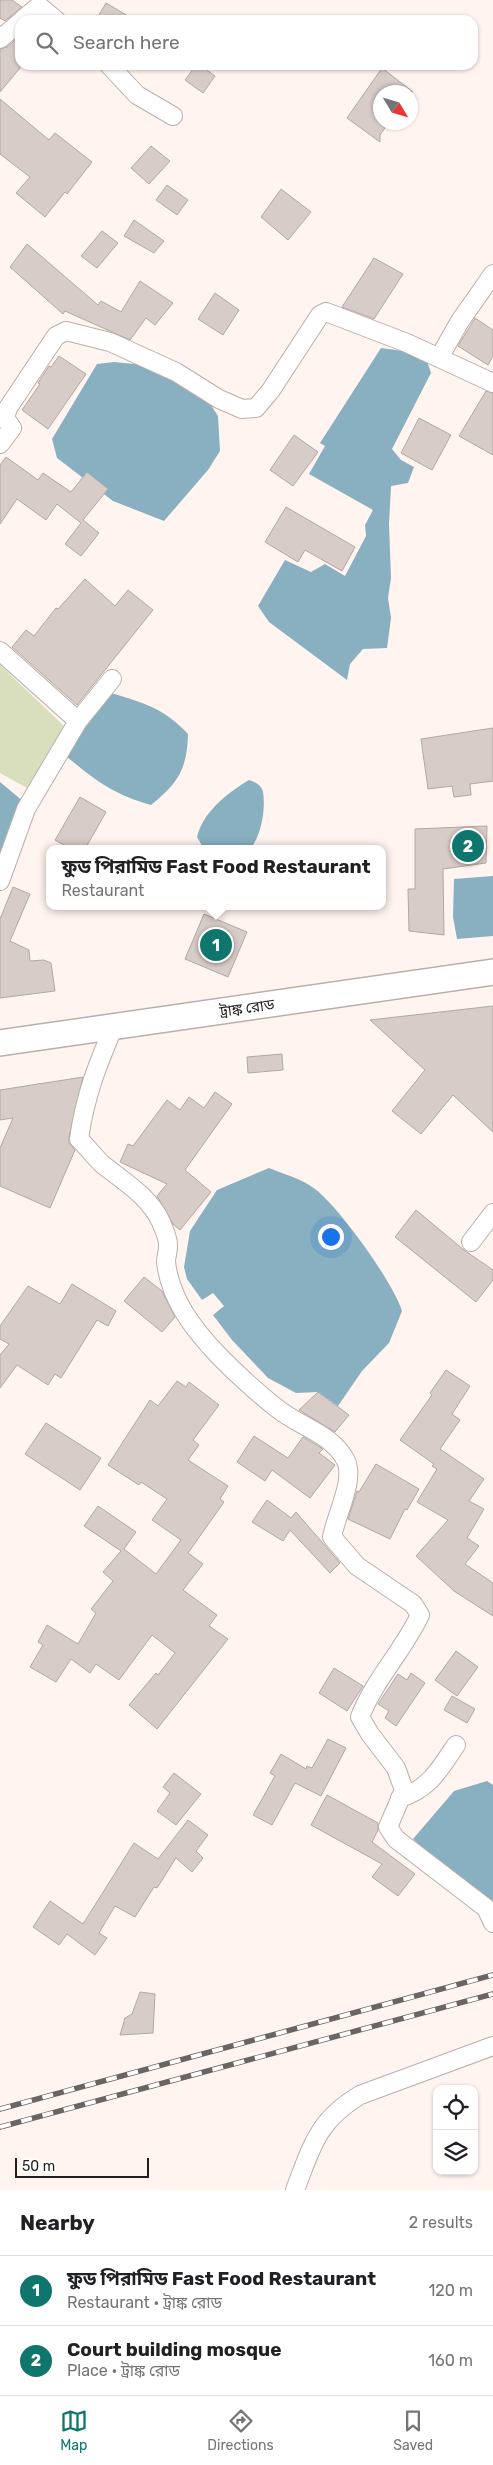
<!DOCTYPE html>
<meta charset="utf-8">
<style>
body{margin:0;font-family:Rubik,"Noto Sans Bengali",sans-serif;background:#f2f2f2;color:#202124}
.controls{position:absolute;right:15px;bottom:15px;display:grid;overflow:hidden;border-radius:10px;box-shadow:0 1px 4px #0004}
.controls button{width:45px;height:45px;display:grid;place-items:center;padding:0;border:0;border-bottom:1px solid #e0e0e0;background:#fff;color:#202124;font:25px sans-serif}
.compass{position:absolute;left:373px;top:85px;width:45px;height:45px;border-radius:50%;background:#fff;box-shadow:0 1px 4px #0004;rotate:128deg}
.scale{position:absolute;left:15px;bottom:12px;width:134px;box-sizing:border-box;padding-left:5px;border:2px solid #221e1c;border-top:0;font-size:14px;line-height:18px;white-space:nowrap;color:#221e1c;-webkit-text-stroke:4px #fff;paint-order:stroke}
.you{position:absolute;left:330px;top:1236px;width:18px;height:18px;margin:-12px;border:4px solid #fff;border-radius:50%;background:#1a73e8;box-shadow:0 0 0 8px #1a73e833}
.badge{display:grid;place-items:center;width:32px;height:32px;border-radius:50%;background:#0f766e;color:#fff;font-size:16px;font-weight:700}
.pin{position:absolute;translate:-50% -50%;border:2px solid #fff;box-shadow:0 1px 5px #0006}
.popup{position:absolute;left:46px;top:845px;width:340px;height:65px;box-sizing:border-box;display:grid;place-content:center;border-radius:10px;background:#fff;filter:drop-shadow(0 1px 4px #0005);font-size:16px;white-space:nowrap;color:#757577}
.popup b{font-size:19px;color:#202124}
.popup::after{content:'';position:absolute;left:50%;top:100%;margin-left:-10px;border:10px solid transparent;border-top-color:#fff}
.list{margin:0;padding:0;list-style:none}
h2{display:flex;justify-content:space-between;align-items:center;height:65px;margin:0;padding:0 20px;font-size:21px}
h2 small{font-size:16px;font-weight:400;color:#757577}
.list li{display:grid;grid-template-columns:32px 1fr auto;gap:15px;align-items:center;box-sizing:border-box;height:70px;padding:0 20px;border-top:1px solid #e0e0e0}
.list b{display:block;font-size:19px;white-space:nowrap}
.list p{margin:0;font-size:16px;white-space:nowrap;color:#757577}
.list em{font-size:16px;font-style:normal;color:#757577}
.icon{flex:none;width:28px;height:28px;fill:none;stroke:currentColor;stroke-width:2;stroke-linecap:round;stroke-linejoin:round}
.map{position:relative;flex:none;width:493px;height:2190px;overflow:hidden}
.search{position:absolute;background:#fff;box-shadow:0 1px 4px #0004;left:15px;right:15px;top:15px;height:55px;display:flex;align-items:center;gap:12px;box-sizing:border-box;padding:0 18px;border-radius:15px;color:#757577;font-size:19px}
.sheet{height:205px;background:#fff}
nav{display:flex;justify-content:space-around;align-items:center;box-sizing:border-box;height:70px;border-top:1px solid #e0e0e0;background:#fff;font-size:14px;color:#757577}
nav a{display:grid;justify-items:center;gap:2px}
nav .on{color:#0f766e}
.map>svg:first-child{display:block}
.green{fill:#d9debc}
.water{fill:#89b0c0}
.building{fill:#d7ccc8;stroke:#b1a7a3}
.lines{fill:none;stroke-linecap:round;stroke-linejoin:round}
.minor-casing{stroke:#b9afab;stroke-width:20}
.secondary-casing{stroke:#b9afab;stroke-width:28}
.minor{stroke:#fff;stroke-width:18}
.secondary{stroke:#fff;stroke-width:25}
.rail-casing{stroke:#6b6562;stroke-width:5.5}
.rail{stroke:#fff;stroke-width:4;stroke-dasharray:11;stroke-linecap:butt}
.labels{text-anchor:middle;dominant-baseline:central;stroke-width:5;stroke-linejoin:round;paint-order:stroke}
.street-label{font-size:15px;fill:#221e1c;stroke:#fff}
</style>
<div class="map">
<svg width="493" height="2190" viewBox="0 0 493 2190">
<rect width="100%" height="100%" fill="#fff4f0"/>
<path class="green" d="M0,665L64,726L27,788L0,773Z"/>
<path class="water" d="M381,348L411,352L427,361L431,373L392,449L401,460L414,467L408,483L391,486L389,524L391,578L388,598L391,618L387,648L363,649L350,664L347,680L269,622L258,606L285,560L311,572L325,564L345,576L366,536L365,525L373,510L309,474L325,446L320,443Z
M114,362L144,365L207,399L218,416L220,451L208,470L164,521L113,501L57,458L52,439L97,364Z
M111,693C144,703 164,708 188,734C187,770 178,783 151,805C115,795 96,781 67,757L96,704Z
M249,780C255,782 262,785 263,792C266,809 261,837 250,849H204L197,837C203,812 227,793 249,780Z
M0,782L24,802L0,855Z
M493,876V936L457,939L453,917L454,879Z
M269,1168C284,1174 302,1179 315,1189C339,1207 393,1282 402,1311L389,1343L362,1371L338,1406L318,1392L296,1393L268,1378L232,1340L213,1315L224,1306L213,1293L202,1300L187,1279L184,1267L190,1231L217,1190Z
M487,1781L493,1785V1910L413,1839L454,1791Z"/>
<path class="building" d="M0,0H12L22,7L5,21L0,18Z
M106,3L135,20H96Z
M20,36V68L0,92V49L7,47Z
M196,65H200L215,76L203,93L185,80Z
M382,68L413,92H380V122H389L380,135V142L347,118Z
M0,99L49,140L55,133L92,162L67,194L65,192L45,217L16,193L30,177L0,154Z
M151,146L170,161L149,184L131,168Z
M167,185L188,200L177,215L156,200Z
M281,189L311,212L288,240L261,217Z
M134,220L164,241L154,253L124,236Z
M102,231L118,243L97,268L81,256Z
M27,244L98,305L101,301L121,312L140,281L173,303L155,325L146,318L130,340L65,311L63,314L10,267Z
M374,258L403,274L374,319L342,307Z
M215,293L239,310L223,335L198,319Z
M475,318L493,330V356L488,365L458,346Z
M59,356L86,374L48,429L22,410L40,384L38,383L49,366L51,367Z
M486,391L493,393V455L459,436Z
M419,418L451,435L432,470L401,453Z
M294,435L318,452L293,486L270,470Z
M6,457L38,480L43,473L71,492L87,472L108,489L83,520L99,533L81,556L65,544L81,523L57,504L46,520L17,499L0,524V465Z
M286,507L355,547L342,571L305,550L298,562L265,542Z
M85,579L115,606L128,590L153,610L77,705L12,647L26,630L34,636L56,608L58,609Z
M493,728V781L470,784L471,795L454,797L452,786L428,789L421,739Z
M80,797L106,812L85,849H71L55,840Z
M487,826L486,863L443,869L444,935L409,931L408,889H415V829Z
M13,887L30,894L10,941L29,950L30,961L44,960L51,963L55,991L0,998V919Z
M204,914L247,932L228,977L185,959Z
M493,1006V1132L453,1095L421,1134L392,1111L425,1070L370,1020Z
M282,1054L283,1070L248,1073L247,1057Z
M83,1077L69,1137V1143L75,1150L50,1208L0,1186V1148L13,1118L0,1120V1090Z
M215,1092L232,1104L185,1170L211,1192L180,1230L173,1224L157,1196L167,1184L120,1162L128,1144L133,1146L167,1100L180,1110L189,1097L204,1108Z
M416,1210L464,1250L493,1270V1280L476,1302L395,1237Z
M144,1277L162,1291L175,1317L162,1332L124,1301Z
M72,1284L116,1311L108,1326L97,1320L61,1378L55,1374L48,1385L17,1365L0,1388V1355L9,1344L0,1339V1326L28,1286L60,1304Z
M446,1370L470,1386L452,1414L460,1420L440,1449L484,1479L469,1501L484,1509L467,1538L479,1546L465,1564L493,1583V1616L454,1591L416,1556L448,1520L417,1502L437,1469L432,1466L434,1464L400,1440L432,1395L430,1393Z
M177,1381L186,1387L189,1382L219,1405L193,1440L199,1445L188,1460L228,1486L220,1499L224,1502L188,1553L203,1564L183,1590L217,1615L209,1626L228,1639L157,1729L129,1705L156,1673L158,1675L175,1653L152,1635L119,1680L96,1664L90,1673L71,1659L56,1682L30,1667L43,1645L38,1642L47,1625L78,1644L96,1613L91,1609L113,1581L103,1572L121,1551L84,1526L98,1506L136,1532L124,1549L156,1574L181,1540L152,1520L167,1499L141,1482L139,1485L108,1465L150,1400L158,1406Z
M318,1392L349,1415L335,1432L299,1410Z
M46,1423L101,1458L80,1490L25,1454Z
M254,1436L288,1458L303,1437L323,1449L319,1453L335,1465L310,1498L272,1470L265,1481L237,1462Z
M376,1464L419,1489L407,1510L405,1509L390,1539L348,1519L357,1491L359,1492Z
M267,1500L291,1518L296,1512L340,1563L330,1573L290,1530L283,1541L252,1522Z
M456,1651L478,1667L457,1696L435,1680Z
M334,1668L363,1686L347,1711L319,1693Z
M411,1673L425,1683L396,1726L385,1718L389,1711L378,1704L398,1674L407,1680Z
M452,1696L475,1709L467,1723L444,1710Z
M328,1739L346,1748L321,1796L295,1783L272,1825L253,1815L275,1776L270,1773L281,1754L306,1769L307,1766L312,1768Z
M174,1773L201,1794L176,1825L157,1811L170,1793L163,1787Z
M327,1795L378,1823V1830L372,1842L415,1874L398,1896L372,1877L382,1864L311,1825Z
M188,1820L208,1835L196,1851L203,1858L192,1872L176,1858L157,1888L154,1887L135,1917L115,1906L99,1933L107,1938L95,1955L67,1934L59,1945L33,1927L50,1901L83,1924L134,1843L158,1859Z
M140,1992L155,1994L153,2033L120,2035L125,2018L132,2014Z"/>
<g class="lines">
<defs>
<path id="minor" d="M22,20L39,6L56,20
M0,39L20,22
M109,65L137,95L173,116
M439,358L460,321L493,274
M0,444L12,428L5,418L8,408L56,336L66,331L110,342L176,372L219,399L242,409L256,408L271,390L320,315L326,312L407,343L493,383
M0,651L78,721
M0,881L26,809L78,721L112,679
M114,1026C97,1066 85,1096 79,1139C87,1147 94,1156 102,1164C123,1181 149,1196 161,1222C164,1229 169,1240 168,1247C168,1252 166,1257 166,1262C170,1299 194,1330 219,1356C237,1374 257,1393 278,1409C300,1427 333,1434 346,1461C355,1480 336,1515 332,1537L357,1566L413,1604L420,1615C403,1651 374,1680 360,1717L370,1734L396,1768L404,1790L388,1827L396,1839L486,1908L493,1923
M471,1242L493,1213
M400,1798C429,1789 440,1769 456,1745
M295,2190C312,2146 317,2121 360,2095L493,2046"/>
<path id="secondary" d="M0,1043L493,972"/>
</defs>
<use href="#minor" class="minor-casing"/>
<use href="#secondary" class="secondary-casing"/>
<use href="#minor" class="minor"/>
<use href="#secondary" class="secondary"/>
<defs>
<path id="rail" d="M0,2109L493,1975
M0,2127L493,1994"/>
</defs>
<use href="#rail" class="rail-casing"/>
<use href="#rail" class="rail"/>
</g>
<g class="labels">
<g class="street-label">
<text transform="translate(247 1008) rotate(-8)">ট্রাঙ্ক রোড</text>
</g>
</g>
</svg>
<div class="controls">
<button><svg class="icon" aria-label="locate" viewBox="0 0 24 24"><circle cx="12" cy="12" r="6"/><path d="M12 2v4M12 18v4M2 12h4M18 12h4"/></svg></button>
<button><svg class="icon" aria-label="layers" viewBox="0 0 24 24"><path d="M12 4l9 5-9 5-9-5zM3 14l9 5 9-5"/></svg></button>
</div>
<svg class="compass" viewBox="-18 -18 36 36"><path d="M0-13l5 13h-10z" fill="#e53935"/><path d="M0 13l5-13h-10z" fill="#757577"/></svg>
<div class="scale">50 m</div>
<div class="you"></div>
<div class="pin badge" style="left:216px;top:945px">1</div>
<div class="popup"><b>ফুড পিরামিড Fast Food Restaurant</b>Restaurant</div>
<div class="pin badge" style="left:468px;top:846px">2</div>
<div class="search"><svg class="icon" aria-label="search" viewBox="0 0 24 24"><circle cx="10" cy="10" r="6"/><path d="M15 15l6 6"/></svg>Search here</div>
</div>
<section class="sheet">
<h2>Nearby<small>2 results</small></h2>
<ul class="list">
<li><span class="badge">1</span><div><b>ফুড পিরামিড Fast Food Restaurant</b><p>Restaurant · ট্রাঙ্ক রোড</p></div><em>120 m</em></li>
<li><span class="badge">2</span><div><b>Court building mosque</b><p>Place · ট্রাঙ্ক রোড</p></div><em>160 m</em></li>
</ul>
</section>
<nav>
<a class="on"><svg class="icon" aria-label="map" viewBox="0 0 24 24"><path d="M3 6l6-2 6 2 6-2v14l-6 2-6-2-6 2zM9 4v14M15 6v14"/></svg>Map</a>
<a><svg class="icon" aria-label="directions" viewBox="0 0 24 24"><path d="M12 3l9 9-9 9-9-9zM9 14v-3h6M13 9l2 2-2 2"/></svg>Directions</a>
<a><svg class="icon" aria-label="saved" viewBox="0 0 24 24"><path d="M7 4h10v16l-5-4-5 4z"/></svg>Saved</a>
</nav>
